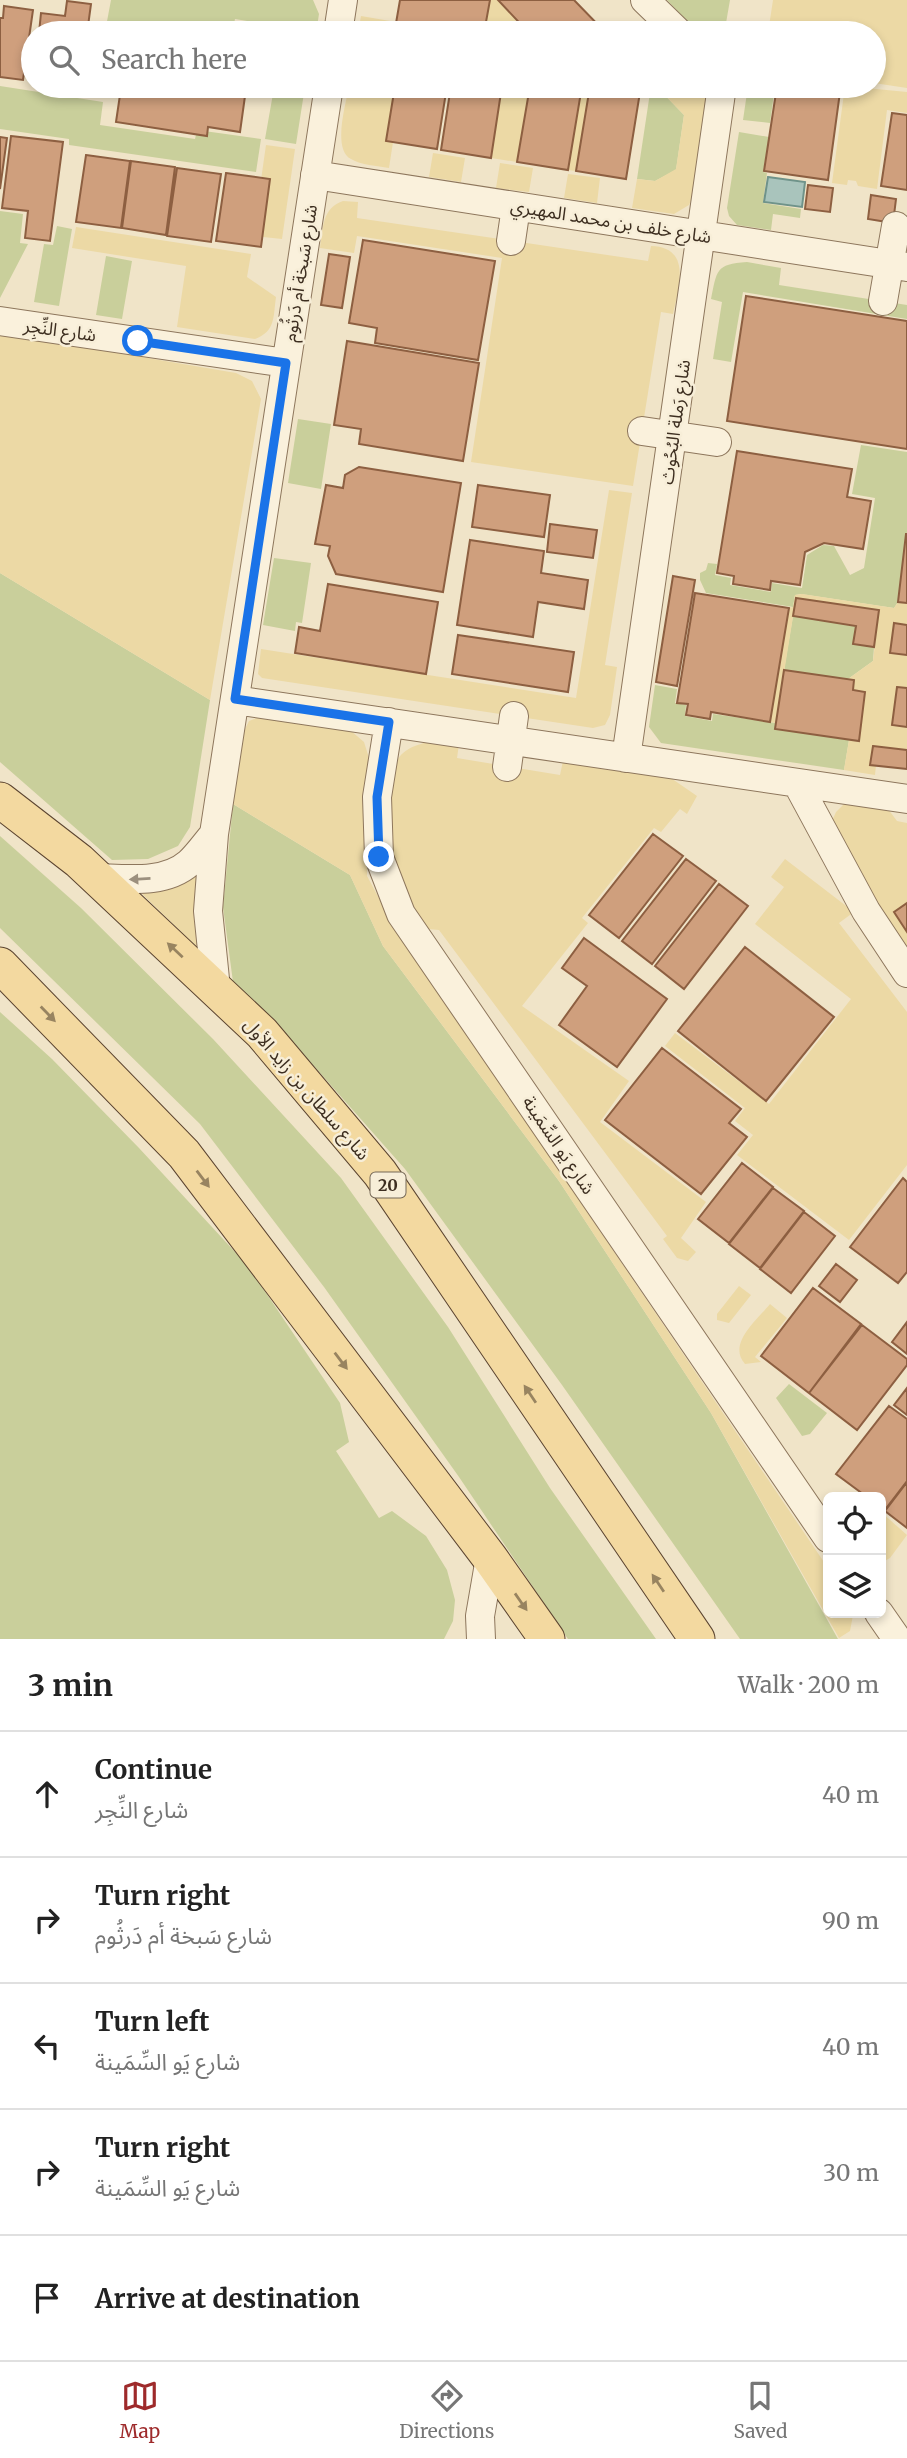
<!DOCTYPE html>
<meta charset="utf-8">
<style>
body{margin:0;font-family:Merriweather,"Noto Sans Arabic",serif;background:#f2f2f2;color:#222}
.controls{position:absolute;right:21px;bottom:21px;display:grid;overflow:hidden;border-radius:10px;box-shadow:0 4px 10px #0003}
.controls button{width:63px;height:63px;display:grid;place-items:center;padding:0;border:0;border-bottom:2px solid #e0e0e0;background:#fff;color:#222;font:35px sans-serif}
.stop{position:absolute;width:21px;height:21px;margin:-16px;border:5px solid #1a73e8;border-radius:50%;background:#fff}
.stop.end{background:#1a73e8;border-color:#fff;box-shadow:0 2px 7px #0008}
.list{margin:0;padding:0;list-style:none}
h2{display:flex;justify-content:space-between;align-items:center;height:91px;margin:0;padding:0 28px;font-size:30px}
h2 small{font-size:23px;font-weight:400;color:#767676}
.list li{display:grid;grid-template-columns:46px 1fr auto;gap:21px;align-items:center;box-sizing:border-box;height:126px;padding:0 28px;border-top:2px solid #e0e0e0}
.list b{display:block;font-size:26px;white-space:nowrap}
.list p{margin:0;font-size:23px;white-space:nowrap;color:#767676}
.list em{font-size:23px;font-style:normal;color:#767676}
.icon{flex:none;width:38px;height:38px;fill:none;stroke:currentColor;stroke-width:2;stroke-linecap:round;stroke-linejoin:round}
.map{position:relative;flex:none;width:907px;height:1639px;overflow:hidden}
.search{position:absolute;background:#fff;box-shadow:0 4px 10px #0003;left:21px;right:21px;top:21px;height:77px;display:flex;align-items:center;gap:18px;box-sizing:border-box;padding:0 24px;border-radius:38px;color:#767676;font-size:26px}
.sheet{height:721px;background:#fff}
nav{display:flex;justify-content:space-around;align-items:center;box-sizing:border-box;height:98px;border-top:2px solid #e0e0e0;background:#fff;font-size:19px;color:#767676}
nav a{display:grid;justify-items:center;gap:4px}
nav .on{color:#9e2a2b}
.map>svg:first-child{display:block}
.green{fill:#c9cf9b}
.sand{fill:#ecd9a5}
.water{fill:#a9c4bc;stroke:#6f938a;stroke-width:2}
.building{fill:#cf9f7d;stroke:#8d5f41;stroke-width:2}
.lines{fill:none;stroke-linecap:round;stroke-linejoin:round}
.minor-casing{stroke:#8d765c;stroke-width:30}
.major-casing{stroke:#5b4430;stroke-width:37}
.minor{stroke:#faf1dc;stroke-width:28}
.major{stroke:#f3d9a0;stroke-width:35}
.oneway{fill:#9c907e}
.oneway2{fill:#988460}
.route{stroke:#1a73e8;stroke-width:9}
.labels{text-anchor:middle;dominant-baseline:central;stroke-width:5;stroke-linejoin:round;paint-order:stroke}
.shield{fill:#f7eed8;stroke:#756857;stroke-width:2}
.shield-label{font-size:16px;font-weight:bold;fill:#3d2e20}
.street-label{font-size:18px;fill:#3d2e20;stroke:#f7eed8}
</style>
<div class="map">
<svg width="907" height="1639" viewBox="0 0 907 1639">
<rect width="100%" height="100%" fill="#f0e4c8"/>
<path class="green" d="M111,0H313L319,14L316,33H288L289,28L235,19L232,33H115L105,32Z
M667,0H730L726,23L717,33H698Z
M0,86L103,102L100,125L195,139L197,130L261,139L256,172L69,145V139L0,129Z
M651,86H656L684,115L676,170L655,181L637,179Z
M748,86H775L770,123L743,120Z
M274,88L304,93L296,144L265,139Z
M739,132L769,137L763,172L767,173L763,203L801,209L800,218L773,214L771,230L737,225L729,216L727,208Z
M0,211L23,214L20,243L28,244L0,298Z
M57,226L72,229L59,306L34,302L44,244L53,245Z
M106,256L132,261L122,319L96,315Z
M747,262L781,268L779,285L907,305V319L743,292L731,362L713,359L722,302L711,299C717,271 715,264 747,262Z
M298,419L331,424L321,489L288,483Z
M861,445L907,452V534L898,602L894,608L801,594L795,595L793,607L706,593L700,580V573L706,570L708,563L717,564L715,575L731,578L730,585L771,592L772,583L802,588L807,555L823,545L834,546L850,575L864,568L875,498L852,494Z
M274,558L311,563L302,623L296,622L295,631L263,625Z
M0,573L210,700L190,827L178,846L148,859L112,860L0,762Z
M793,616L856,626L853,644L874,647L873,661L848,679L784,670Z
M655,685L677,689L675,703L686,705L685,716L712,721L713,714L776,723V729L849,740L844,770L661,743L649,727Z
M233,804L350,875L383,946L559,1181L711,1413L838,1639H740L562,1385L405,1169L274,1021L233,982L223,907Z
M0,836L81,908L213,1039L341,1178L448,1327L550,1488L656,1639H568L459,1477L324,1287L200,1124L0,928Z
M0,1012L52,1059L139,1148L248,1266L340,1403L349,1442L336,1451L379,1518L392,1511L426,1536L447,1570L455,1600L453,1621L444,1639H0Z
M789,1384L827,1413L810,1434L802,1436L776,1398Z"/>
<path class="sand" d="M490,0H498L529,33H484Z
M773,0H907V88L874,83V33H768Z
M361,16L396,22L395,29L420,33H358Z
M349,86H395L386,141L393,142L389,168C377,166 361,165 351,159C332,149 346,104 349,86Z
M502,86H530L517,162L491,158Z
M582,86H590L576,171L568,170Z
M656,86H705L709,96L695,192L689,205L674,214L632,208L637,179L655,181L676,169L684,115Z
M845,86L907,92V113L887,110L877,189L858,186L856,181L848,180L847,185L832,183Z
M266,145L295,149L282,239L253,236Z
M433,153L465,158L461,182L429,177Z
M500,163L533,168L529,192L496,188Z
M568,174L600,178L597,203L564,198Z
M343,201L358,202L357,218L648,261L651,246C692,247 679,287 673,314L661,312L633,486L471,462L502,258L357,236L354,253L320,248C323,228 322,208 343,201Z
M76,227L251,254L247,277L276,297C273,317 276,331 255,339L177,327L186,266L72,248Z
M0,333L236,373L252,381L261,399L210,700L0,573Z
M609,490L632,493L605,665L617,667L610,715L605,725L593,728L262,678L258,674L261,649L576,698Z
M802,594L894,608L898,602L907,603V625L894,623L891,653L907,655V688L897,687L892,724L907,727V750L873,746L870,764L876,765L875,775L844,770L849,740L859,741L865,692L853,690L854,680L848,679L873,661L879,610L796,598L776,723L770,722L789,608L793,607L795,595Z
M262,716L350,730L364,742L369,758L367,876L395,928L828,1568V1613H852L853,1615L850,1631L839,1638L711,1413L559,1181L383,946L350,875L233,804L244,731L249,721Z
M437,740L459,744L457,758L560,775L563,761L668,776L697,796L687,814L680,809L661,832L654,828L582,918L588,923L522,1006L629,1081L600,1122L706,1202L681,1238L696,1252L688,1261L677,1258L663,1239L667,1236L439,930L428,929C396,891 386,840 391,791C392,781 393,767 398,759C406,746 424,743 437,740Z
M846,802L885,805L897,821L907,823V952L871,899L832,821L836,812Z
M204,855L200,950L138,890Z
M785,859L854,912L839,923L907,1012V1165L849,1240L737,1155L753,1135L735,1121L745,1108L665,1046L675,1033L769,1104L851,999L755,924L784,887L771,877Z
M739,1286L751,1295L729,1323L717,1320V1314Z
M770,1304L787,1318L755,1357L761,1362L745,1364C727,1344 757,1320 770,1304Z
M881,1512L907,1535L890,1558L881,1563Z"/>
<path class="water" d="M768,177L805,182L802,207L764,202Z"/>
<path class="building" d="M400,0H490L484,33H420L395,29Z
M498,0H574L606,33H529Z
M67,1L91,4L88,26L99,27L98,33H39L41,13L65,16Z
M4,6L33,10L23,80L0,77V18H3Z
M239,24L288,32V33H237Z
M112,86H231L229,94L245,96L240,132L208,127L207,136L116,122L120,95L111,94Z
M395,86H447L437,149L386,141Z
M451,86H502L491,158L441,150Z
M530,86H582L568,170L517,162Z
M590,86L640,92L626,179L576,171Z
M777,86H796L840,92L828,180L764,171Z
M892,113L907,115V190L881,186Z
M11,136L63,142L50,241L25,238L28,211L2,208Z
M0,137L7,138L0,189Z
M86,155L130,161L121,228L76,222Z
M131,161L175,167L166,235L122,228Z
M177,168L221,174L211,242L167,236Z
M226,173L270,179L261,247L216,241Z
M808,185L833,188L830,212L805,209Z
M871,195L896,199L893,223L868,219Z
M363,240L495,261L478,360L375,343L377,328L349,323Z
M329,254L350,257L342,308L321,305Z
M746,296L907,321V449L727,421Z
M347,341L479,363L463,461L359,444L361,429L334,425Z
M737,451L852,469L847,497L871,501L863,549L824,543L805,552L800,585L771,581L770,590L733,584L734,576L717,573Z
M359,467L461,483L443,592L336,574L328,556L330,546L315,544L326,485L343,488L345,475Z
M478,485L550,495L544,537L472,527Z
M550,524L597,530L593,558L547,552Z
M906,534H907V603L898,602Z
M470,540L544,551L541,573L588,580L584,609L538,602L533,637L457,625Z
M673,576L695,580L677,686L656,682Z
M328,584L438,602L426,674L295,653L299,627L320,631Z
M695,593L789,608L770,722L711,712L710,719L686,715L688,704L677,703Z
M796,598L879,610L874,647L853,644L856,626L793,616Z
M894,623L907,625V655L890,653Z
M458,635L574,652L568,692L452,674Z
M784,670L854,680L853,690L865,692L859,741L775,729Z
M897,687L907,688V727L892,725Z
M873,746L907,750V769L870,765Z
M653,834L683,856L619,938L589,915Z
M686,859L716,881L652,964L622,941Z
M719,884L748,906L684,989L655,966Z
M907,903V932L894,912Z
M584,938L667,999L617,1067L559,1025L587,986L562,968Z
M745,947L834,1017L766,1101L678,1031Z
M662,1048L741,1109L729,1123L747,1137L701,1194L605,1120Z
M742,1163L773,1187L729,1243L698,1219Z
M903,1178L907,1182V1272L898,1283L850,1247Z
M773,1188L804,1211L760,1268L729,1244Z
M804,1212L835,1236L791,1293L760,1269Z
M836,1264L857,1280L840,1302L819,1286Z
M813,1288L861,1324L809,1393L761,1356Z
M907,1322V1354L892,1342Z
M862,1325L907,1359V1365L857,1430L809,1393Z
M907,1388V1415L894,1405Z
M889,1406L907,1419V1481L884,1511L881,1508V1497H867L836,1474Z
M907,1482V1528L885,1511Z"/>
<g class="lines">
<defs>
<path id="minor" d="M645,0L679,33
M338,33L343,0
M315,175L907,267
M511,241L516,207
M883,301L896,226
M0,321L286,363
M642,431L717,442
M235,700L907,799
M389,722L377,797L379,857L401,914L828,1538
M626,758L722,86
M507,767L514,716
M797,783L866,911L907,973
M98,878C128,879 165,884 189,863C198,855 206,843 214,834
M216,989L208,911L214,834L329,86
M879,1613L897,1639
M481,1639L480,1616L490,1558"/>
<path id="major" d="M0,800L79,861L262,1033L380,1173L697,1639
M0,965L184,1154L490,1558L547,1639"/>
</defs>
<use href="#minor" class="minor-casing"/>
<use href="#major" class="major-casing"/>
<use href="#minor" class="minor"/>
<use href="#major" class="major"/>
</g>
<defs><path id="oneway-solid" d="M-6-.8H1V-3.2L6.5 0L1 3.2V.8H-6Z" transform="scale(1.75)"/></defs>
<use class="oneway" href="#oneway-solid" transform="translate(140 879) rotate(177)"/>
<g class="oneway2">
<use href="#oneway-solid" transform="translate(175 950) rotate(-137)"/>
<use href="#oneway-solid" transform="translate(48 1014) rotate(46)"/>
<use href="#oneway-solid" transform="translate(203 1179) rotate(53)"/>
<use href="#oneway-solid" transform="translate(341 1361) rotate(53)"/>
<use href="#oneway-solid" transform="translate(530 1394) rotate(-124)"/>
<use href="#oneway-solid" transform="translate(658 1583) rotate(-124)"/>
<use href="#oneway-solid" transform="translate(521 1602) rotate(55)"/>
</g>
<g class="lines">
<path class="route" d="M138,341L286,363L235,699L389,722L377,797L379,857"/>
</g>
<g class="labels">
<rect class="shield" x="370.5" y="1172.5" width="35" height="25" rx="5"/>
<g class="shield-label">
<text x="388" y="1185">20</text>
</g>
<g class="street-label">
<text transform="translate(611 221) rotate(9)">شارع خلف بن محمد المهيري</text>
<text transform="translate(300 273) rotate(-81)">شارع سَبخة أم دَرثُوم</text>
<text transform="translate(60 330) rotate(8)">شارع النِّجِر</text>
<text transform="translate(675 422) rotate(-82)">شارع رَملة البُحُوث</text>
<text transform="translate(307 1089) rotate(49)">شارع سلطان بن زايد الأول</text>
<text transform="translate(559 1145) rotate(56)">شارع يَو السِّمَينة</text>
</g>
</g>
</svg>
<div class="controls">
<button><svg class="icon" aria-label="locate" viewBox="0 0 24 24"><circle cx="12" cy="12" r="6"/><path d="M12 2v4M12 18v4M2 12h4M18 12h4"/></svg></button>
<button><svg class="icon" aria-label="layers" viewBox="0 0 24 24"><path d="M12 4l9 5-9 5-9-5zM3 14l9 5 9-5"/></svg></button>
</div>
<div class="stop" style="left:138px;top:341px"></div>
<div class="stop end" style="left:379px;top:857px"></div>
<div class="search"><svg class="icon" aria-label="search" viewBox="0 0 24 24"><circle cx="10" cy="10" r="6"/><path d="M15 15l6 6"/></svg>Search here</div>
</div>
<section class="sheet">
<h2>3 min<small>Walk · 200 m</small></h2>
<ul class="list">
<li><svg class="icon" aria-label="ahead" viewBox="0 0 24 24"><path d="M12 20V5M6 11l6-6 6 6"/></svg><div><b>Continue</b><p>شارع النِّجِر</p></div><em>40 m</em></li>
<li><svg class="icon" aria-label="right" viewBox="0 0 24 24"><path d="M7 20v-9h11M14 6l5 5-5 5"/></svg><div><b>Turn right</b><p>شارع سَبخة أم دَرثُوم</p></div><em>90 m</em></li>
<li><svg class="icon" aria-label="left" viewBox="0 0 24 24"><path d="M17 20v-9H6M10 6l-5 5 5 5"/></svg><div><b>Turn left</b><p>شارع يَو السِّمَينة</p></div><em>40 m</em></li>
<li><svg class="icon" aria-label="right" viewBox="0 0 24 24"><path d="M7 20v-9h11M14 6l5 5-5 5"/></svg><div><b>Turn right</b><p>شارع يَو السِّمَينة</p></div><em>30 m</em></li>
<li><svg class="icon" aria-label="arrive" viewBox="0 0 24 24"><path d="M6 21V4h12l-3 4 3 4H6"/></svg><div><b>Arrive at destination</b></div></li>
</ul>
</section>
<nav>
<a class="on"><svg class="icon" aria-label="map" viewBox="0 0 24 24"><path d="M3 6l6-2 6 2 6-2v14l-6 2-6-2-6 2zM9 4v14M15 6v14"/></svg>Map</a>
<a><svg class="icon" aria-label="directions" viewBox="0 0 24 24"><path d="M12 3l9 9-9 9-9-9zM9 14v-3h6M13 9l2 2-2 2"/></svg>Directions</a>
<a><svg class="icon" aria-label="saved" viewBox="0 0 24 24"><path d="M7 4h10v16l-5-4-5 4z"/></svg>Saved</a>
</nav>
